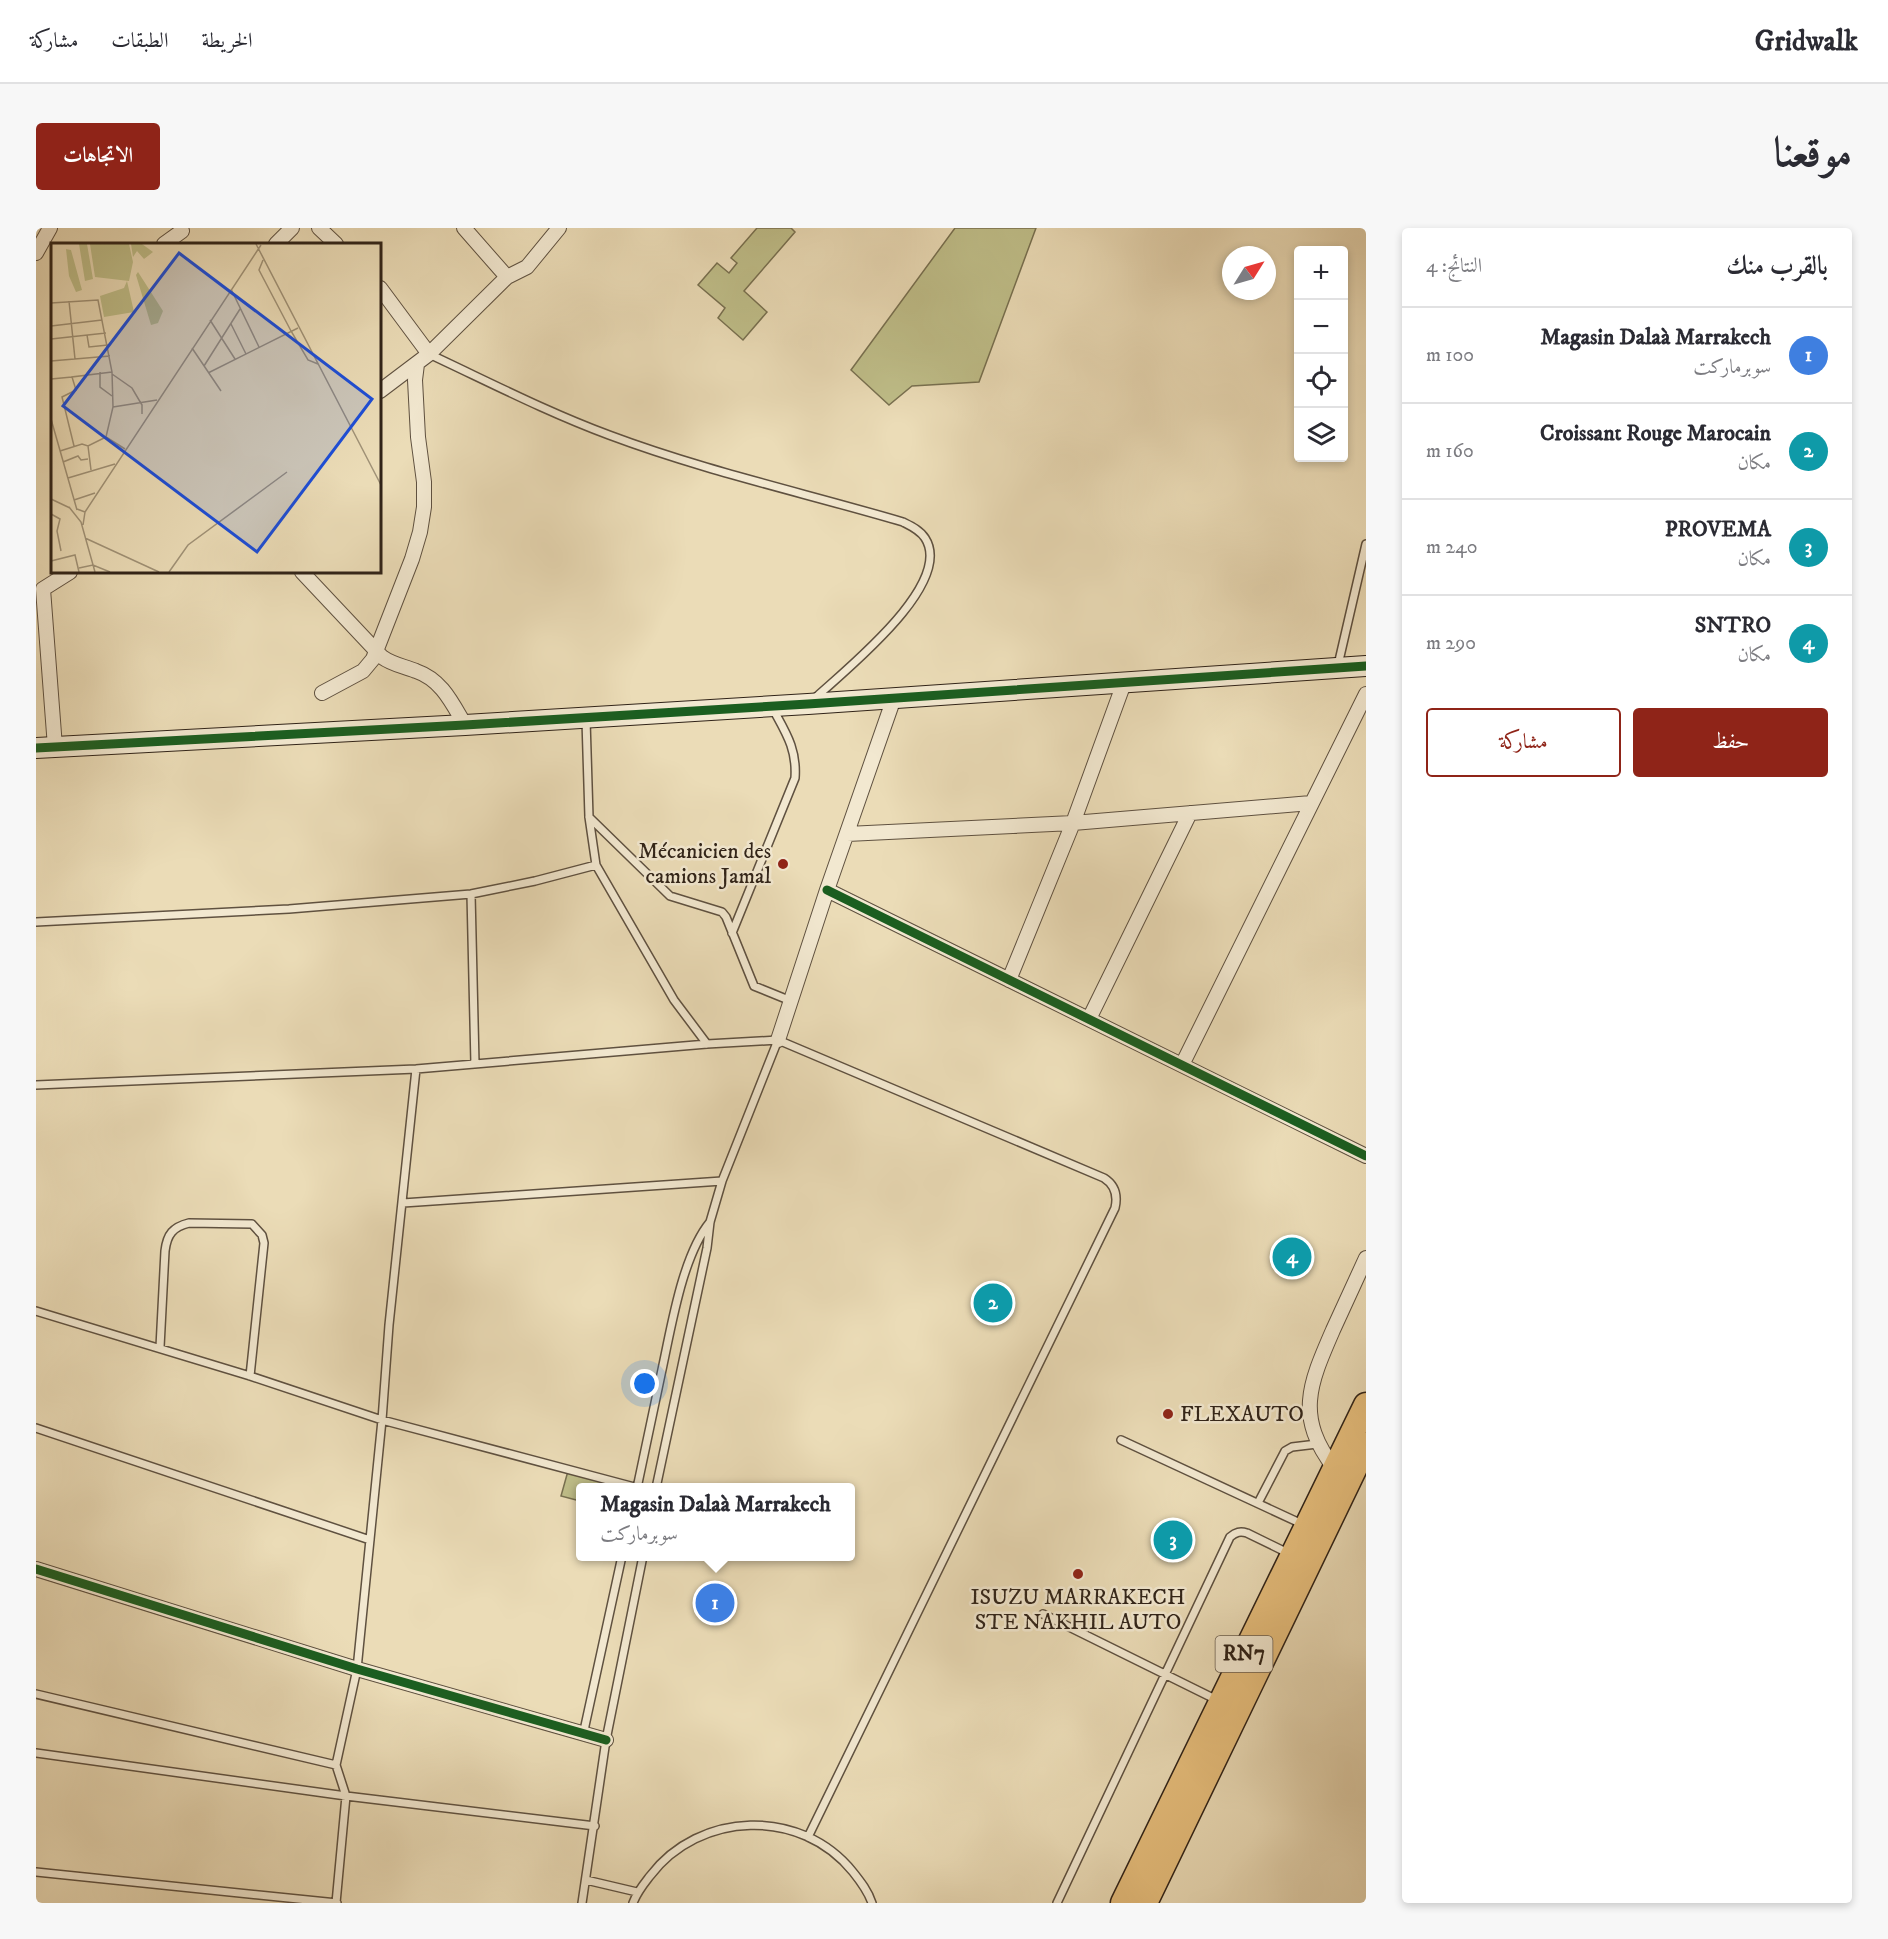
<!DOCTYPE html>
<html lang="ar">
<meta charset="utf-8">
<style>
body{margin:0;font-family:"IM FELL DW Pica",Amiri,serif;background:#f7f7f7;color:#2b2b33;direction:rtl}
.controls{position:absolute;right:18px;top:18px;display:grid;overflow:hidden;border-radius:6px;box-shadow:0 3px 9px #0003}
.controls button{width:54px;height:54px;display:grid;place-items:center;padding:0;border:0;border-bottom:2px solid #e1e1e2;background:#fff;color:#2b2b33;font:30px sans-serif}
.compass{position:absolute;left:1186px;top:18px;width:54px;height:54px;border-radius:50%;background:#fff;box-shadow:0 3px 9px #0003;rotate:53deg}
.you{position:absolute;left:609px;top:1156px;width:21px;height:21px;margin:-15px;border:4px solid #fff;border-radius:50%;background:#1a73e8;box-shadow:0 0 0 9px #1a73e833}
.badge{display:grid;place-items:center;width:39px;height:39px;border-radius:50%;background:#8f2418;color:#fff;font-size:20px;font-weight:700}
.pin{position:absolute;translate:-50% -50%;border:3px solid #fff;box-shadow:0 2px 6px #0006}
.popup{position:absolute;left:540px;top:1255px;width:279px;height:78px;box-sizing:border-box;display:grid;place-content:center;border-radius:6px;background:#fff;filter:drop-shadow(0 2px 4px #0005);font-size:20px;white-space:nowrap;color:#7c7c81}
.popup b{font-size:22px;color:#2b2b33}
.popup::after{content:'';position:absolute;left:50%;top:100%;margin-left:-12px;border:12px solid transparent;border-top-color:#fff}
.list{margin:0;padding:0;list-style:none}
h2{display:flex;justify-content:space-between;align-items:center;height:78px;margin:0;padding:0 24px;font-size:26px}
h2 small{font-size:20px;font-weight:400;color:#7c7c81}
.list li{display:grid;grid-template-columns:39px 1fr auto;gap:18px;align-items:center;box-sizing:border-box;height:96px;padding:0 24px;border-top:2px solid #e1e1e2}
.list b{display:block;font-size:22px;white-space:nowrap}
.list p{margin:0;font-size:20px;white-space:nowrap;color:#7c7c81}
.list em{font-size:20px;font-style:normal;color:#7c7c81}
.actions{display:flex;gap:12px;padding:18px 24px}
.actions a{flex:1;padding:14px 0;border:2px solid #8f2418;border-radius:6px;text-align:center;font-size:21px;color:#8f2418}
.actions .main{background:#8f2418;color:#fff}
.icon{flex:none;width:33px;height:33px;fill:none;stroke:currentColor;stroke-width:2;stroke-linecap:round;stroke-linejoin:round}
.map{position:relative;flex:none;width:1330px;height:1675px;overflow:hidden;direction:ltr;border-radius:6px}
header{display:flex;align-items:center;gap:36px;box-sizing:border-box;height:84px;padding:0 30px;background:#fff;border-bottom:2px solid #e1e1e2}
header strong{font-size:28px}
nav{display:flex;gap:33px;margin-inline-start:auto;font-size:21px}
.intro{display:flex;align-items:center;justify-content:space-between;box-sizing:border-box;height:144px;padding:0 36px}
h1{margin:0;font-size:42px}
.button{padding:15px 27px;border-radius:6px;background:#8f2418;color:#fff;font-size:21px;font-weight:700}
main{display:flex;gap:36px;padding:0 36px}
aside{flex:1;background:#fff;border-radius:6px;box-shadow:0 3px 9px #0003}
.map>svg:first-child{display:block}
.green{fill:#bfbe89;stroke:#787050;stroke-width:1.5}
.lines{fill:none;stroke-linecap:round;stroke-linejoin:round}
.lane-casing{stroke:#5f5140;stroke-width:10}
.street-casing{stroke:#5f5140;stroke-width:16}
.secondary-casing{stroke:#302318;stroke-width:22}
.highway-casing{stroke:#302318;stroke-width:27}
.lane{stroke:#f2e8d0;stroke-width:7}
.street{stroke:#f2e8d0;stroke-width:14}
.secondary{stroke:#f2e8d0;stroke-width:20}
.highway{stroke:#e6be7c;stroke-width:24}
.cycleway-casing{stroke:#f2e8d0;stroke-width:13}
.cycleway{stroke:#1b5e20;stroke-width:9}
.poi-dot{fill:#8f2418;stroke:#f2e8d0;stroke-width:2}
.labels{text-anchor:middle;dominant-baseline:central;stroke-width:5;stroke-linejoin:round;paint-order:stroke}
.shield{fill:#f2e8d0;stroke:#6a5e4f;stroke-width:1.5}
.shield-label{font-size:21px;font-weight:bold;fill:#302318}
.poi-label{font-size:22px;fill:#302318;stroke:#f2e8d0;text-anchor:end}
.inset-road{fill:none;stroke:#a09277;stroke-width:1.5}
.view{fill:#1d4ed8;fill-opacity:0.15;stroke:#1d4ed8;stroke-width:3}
.inset-edge{fill:none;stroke:#302318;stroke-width:3}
</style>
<header>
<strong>Gridwalk</strong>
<nav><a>الخريطة</a><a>الطبقات</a><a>مشاركة</a></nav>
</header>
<div class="intro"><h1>موقعنا</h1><a class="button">الاتجاهات</a></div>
<main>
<aside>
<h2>بالقرب منك<small>النتائج: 4</small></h2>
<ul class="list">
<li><span class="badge" style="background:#3f7fe0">1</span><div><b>Magasin Dalaà Marrakech</b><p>سوبرماركت</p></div><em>100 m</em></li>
<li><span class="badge" style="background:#0f9aa8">2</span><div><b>Croissant Rouge Marocain</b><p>مكان</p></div><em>160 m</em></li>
<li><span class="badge" style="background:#0f9aa8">3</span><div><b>PROVEMA</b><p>مكان</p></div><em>240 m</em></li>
<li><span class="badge" style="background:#0f9aa8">4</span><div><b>SNTRO</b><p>مكان</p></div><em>290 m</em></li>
</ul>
<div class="actions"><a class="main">حفظ</a><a>مشاركة</a></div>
</aside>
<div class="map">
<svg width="1330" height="1675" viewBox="0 0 1330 1675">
<rect width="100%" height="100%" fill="#ebdcb7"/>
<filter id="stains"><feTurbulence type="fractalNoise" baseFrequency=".00333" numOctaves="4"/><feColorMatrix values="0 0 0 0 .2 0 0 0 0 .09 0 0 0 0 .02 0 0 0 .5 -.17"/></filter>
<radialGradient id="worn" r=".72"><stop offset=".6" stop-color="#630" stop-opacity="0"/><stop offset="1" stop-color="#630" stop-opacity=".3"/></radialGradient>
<path class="green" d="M721,0H755L759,4L708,63L731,84L707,112L682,90L689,80L662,57L681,35L693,45L701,35L695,30Z
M919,0H1000L943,154L876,158L853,177L815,142Z
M532,1243L577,1256L576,1259L544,1260V1273L525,1268Z"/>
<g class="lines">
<defs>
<path id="lane" d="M393,126C453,154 511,184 573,207C669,243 769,265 867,294C875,298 884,302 889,310C919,356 808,443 778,471
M1302,437L1330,316
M550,492L553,589L560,637L638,772L671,816
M553,589L634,668L686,684L690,689L718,758L755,773
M435,666L439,836
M0,694L253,681L435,666L499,653L560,637
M696,705L759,550C761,521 750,505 737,481
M0,857L380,841L671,816L742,812L1068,950C1079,957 1082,967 1079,980L772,1609
M367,975L686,953
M0,1083L214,1148L346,1192L602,1260
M124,1119L129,1023C131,1006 137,999 153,995L216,996L226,1007L228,1015L214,1148
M0,1200L334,1312
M1085,1212L1266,1296
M601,1260C610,1219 618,1178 627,1137C636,1095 647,1027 674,994
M620,1260L671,1020L674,994L686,953L742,812
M1222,1275L1249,1223L1256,1219L1281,1216
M1007,1386L1183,1473
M0,1466L300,1537
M547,1507L586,1328
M0,1525L310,1568L559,1598
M0,1644L301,1675
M550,1652L601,1664
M300,1675L310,1568L300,1537L321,1441L346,1192L353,1097L380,841
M546,1675L570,1512L607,1328
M597,1675C601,1664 607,1657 614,1648C663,1583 765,1579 817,1644C825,1654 832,1663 836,1675
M1021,1675L1194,1309C1200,1304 1204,1303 1211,1305L1254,1326"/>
<path id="street" d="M283,0L300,16
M428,0L471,49
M128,16L146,3
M240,16L256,0
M0,25L14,0
M344,60L393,126
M344,163L393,126L471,49L491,39L523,0
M266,344L346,429C357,437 368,438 380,443C406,452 416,475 429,497
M286,465L327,443L337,431L376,331L384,304L388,279V254L382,209L379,152L381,136
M19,519L7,361L34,344
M811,606L1037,595L1275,575
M791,662L1330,928
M973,752L1037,595L1088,455
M1053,791L1154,585
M742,812L791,662L858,470
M1146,837L1330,466
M1299,1241C1259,1189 1273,1157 1297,1102C1308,1078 1319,1054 1330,1030
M0,1341L321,1441L570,1512"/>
<path id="secondary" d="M0,520L429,497L772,476L1330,438"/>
<path id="highway" d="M1087,1675L1330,1177
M1109,1675L1330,1217"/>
</defs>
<use href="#lane" class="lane-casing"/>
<use href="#street" class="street-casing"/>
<use href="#secondary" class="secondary-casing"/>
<use href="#highway" class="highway-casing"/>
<use href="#lane" class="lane"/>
<use href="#street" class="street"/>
<use href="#secondary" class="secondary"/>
<use href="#highway" class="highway"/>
<defs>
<path id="cycleway" d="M0,520L429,497L772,476L1330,438
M791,662L1330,928
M0,1341L321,1441L570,1512"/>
</defs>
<use href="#cycleway" class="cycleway-casing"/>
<use href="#cycleway" class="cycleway"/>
</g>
<g class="poi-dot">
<circle cx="747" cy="636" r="6"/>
<circle cx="1132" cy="1186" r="6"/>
<circle cx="1042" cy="1346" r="6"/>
</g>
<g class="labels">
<rect class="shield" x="1179.5" y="1408" width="57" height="36" rx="4.5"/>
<g class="shield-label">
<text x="1208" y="1426">RN7</text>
</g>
<g class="poi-label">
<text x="735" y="623">Mécanicien des<tspan x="735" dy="25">camions Jamal</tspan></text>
<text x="1144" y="1186" text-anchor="start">FLEXAUTO</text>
<text x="1042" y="1369" text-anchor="middle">ISUZU MARRAKECH<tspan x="1042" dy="25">STE NAKHIL AUTO</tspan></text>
</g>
</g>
<g transform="translate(15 15)">
<rect width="330" height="330" fill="#ebdcb7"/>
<path d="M28,1H36L42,36L34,38ZM39,1H78L82,19L78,38L44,34ZM80,1H91L102,9L93,16L86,8L82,14ZM15,6L20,7L31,47L25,49L18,33ZM87,29L112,68L107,80L100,82L85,32ZM76,38L83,69L53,74L49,53L73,45Z" fill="#bfbe89"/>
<path class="inset-road" d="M205,1L330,242M212,17L208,27L240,88L257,117L267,121M180,46L208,104M18,58L24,116M0,60L47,57L61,129L62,164L55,194L74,206M159,77L184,116M180,81L195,111M0,83L51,77M36,92L38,104L57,102M0,96L55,90M141,105L170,148M0,118L59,113M153,123L189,66M49,129V144L61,153M157,130L247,85M61,131L81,145L91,162V171M0,136L21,134M62,164L106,157M0,176L26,267M23,203L11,154L25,147L21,134L61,129M37,203L40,227M9,208L31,201L37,203L55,194M12,219L27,213L30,217L37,216M17,235L64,221M0,256L19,265M23,257L44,250M18,264L30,279L44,329M26,266L34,269L32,282M34,269L210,2M0,271L9,276L6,288L10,308M34,295L108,329M0,318L24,312L28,329M28,325L42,322L59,329M118,329L137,302L236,229"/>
<path class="view" d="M128,10L321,156L206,309L12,163Z"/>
<rect width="330" height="330" class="inset-edge"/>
</g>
<rect width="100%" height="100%" filter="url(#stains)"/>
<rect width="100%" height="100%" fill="url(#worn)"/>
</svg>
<div class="controls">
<button>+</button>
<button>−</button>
<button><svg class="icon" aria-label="locate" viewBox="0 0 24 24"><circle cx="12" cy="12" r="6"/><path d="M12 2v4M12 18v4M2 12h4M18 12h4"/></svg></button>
<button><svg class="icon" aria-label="layers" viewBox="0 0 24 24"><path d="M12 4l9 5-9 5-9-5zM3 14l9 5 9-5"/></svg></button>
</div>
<svg class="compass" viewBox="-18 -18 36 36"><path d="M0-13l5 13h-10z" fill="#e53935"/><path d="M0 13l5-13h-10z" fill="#7c7c81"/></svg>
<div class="you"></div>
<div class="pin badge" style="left:679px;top:1375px;background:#3f7fe0">1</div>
<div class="popup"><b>Magasin Dalaà Marrakech</b>سوبرماركت</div>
<div class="pin badge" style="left:957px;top:1075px;background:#0f9aa8">2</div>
<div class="pin badge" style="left:1137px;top:1312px;background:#0f9aa8">3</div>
<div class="pin badge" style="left:1256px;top:1029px;background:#0f9aa8">4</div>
</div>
</main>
